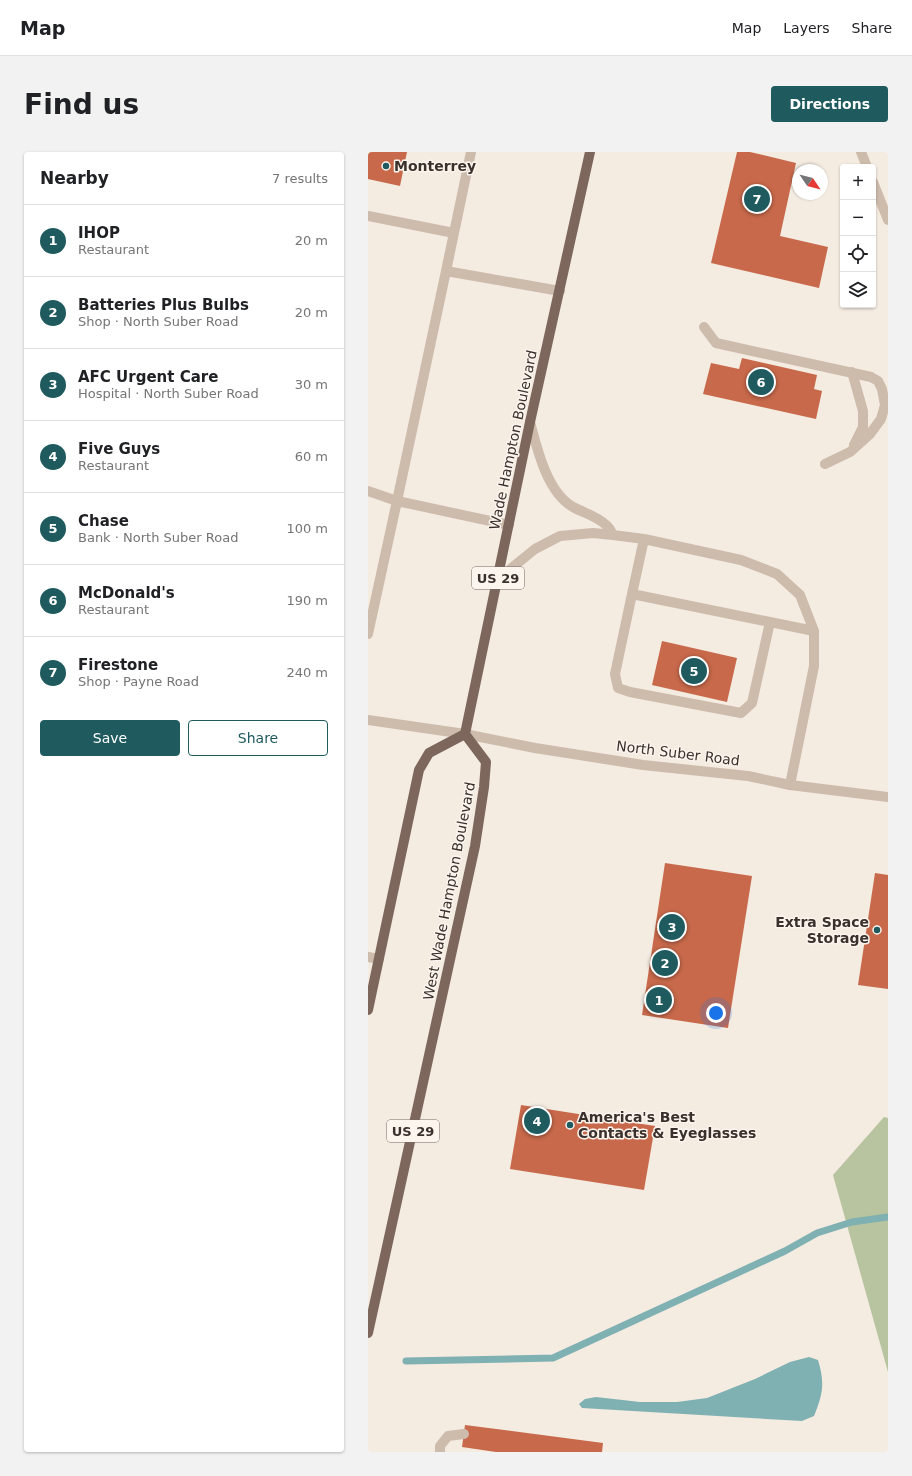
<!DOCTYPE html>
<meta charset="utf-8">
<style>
body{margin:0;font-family:"DejaVu Sans",sans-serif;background:#f2f2f2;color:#202124}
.controls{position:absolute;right:12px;top:12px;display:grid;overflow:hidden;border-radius:4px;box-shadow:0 1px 3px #0004}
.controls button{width:36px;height:36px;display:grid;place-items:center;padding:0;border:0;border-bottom:1px solid #e0e0e0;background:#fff;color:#202124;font:20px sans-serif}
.compass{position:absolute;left:424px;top:12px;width:36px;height:36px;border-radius:50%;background:#fff;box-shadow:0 1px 3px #0004;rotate:125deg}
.you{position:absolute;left:348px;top:861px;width:14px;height:14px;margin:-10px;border:3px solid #fff;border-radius:50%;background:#1a73e8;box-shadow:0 0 0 6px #1a73e833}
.badge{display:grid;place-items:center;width:26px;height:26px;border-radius:50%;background:#1f5a5e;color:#fff;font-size:13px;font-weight:700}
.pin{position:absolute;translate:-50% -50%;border:2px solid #fff;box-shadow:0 1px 4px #0006}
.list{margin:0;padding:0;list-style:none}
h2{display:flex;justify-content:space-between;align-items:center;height:52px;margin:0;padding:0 16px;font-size:17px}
h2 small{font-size:13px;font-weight:400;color:#757577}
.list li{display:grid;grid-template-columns:26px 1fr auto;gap:12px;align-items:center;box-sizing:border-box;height:72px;padding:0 16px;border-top:1px solid #e0e0e0}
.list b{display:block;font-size:15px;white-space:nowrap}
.list p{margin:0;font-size:13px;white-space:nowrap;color:#757577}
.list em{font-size:13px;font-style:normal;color:#757577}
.actions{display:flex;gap:8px;padding:12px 16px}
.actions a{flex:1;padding:9px 0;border:1px solid #1f5a5e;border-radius:4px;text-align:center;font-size:14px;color:#1f5a5e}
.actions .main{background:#1f5a5e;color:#fff}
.icon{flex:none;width:22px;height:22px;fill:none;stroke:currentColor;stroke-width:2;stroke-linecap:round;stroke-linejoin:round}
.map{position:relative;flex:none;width:520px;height:1300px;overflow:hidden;border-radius:4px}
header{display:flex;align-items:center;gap:24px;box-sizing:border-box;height:56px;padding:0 20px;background:#fff;border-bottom:1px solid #e0e0e0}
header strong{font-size:19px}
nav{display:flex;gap:22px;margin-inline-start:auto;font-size:14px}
.intro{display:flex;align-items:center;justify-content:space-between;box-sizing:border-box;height:96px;padding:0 24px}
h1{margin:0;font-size:28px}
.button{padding:10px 18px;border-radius:4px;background:#1f5a5e;color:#fff;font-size:14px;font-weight:700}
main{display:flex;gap:24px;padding:0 24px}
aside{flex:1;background:#fff;border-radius:4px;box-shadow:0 1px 3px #0004}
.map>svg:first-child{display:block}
.green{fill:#b8c4a0}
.water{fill:#7fb0b2}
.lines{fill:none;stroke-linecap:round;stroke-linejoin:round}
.stream{stroke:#7fb0b2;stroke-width:7}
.building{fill:#c8694b}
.service{stroke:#cdbbac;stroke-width:10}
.minor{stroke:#cdbbac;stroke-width:10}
.tertiary{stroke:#cdbbac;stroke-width:10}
.primary{stroke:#7d675c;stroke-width:10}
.poi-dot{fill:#1f5a5e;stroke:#fbf5ee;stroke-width:1.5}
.labels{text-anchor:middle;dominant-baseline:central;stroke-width:3;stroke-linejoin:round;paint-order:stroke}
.shield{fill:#fbf5ee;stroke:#756b66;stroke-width:1}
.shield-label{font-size:13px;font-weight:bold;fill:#3b302b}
.poi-label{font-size:14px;font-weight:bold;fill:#3b302b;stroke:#fbf5ee;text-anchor:start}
.street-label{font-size:14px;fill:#3b302b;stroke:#fbf5ee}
</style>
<header>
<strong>Map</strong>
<nav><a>Map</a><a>Layers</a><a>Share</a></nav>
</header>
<div class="intro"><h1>Find us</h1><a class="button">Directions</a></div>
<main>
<aside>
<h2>Nearby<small>7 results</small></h2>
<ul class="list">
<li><span class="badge">1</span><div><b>IHOP</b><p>Restaurant</p></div><em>20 m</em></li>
<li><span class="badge">2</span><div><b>Batteries Plus Bulbs</b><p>Shop · North Suber Road</p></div><em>20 m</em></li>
<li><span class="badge">3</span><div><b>AFC Urgent Care</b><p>Hospital · North Suber Road</p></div><em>30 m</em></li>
<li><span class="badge">4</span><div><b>Five Guys</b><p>Restaurant</p></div><em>60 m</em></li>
<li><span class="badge">5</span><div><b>Chase</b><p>Bank · North Suber Road</p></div><em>100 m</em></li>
<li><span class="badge">6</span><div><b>McDonald's</b><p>Restaurant</p></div><em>190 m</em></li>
<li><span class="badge">7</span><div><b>Firestone</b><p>Shop · Payne Road</p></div><em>240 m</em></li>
</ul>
<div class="actions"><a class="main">Save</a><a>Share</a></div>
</aside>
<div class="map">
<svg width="520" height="1300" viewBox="0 0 520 1300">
<rect width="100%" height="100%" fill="#f4ebe1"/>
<path class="green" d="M516,965L520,966V1220L465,1023Z"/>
<path class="water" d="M441,1205L450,1208C457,1231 455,1242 446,1264L434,1269L214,1256L211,1252L217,1247L228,1245L272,1250H309L339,1246L387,1227L422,1210Z"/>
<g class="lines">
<path class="stream" d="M38,1209L185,1206L417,1099L449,1081L484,1070L520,1065"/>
</g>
<path class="building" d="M0,0H39L32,34L0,27Z
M369,0H382L428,11L412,84L460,95L451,136L343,111Z
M374,206L449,223L446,237L454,239L448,267L335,242L343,211L371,217Z
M294,489L369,506L359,550L284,533Z
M297,711L384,724L360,876L274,863Z
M507,721L520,723V837L490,833Z
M153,953L287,974L276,1038L142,1017Z
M97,1273L235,1291L234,1300H128L94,1295Z"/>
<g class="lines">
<path class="service" d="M103,0L78,119L192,139
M0,64L86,81
M78,119L29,349L141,373
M336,175L348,191L503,225L510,229L514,237L517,253L513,267L502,282L482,300L457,312
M484,220L495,259V275L486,293
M162,270C169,297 179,340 205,355C216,361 229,364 238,373C241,375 243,379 245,383
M0,339L29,349L0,482
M276,387L264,442L446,479
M129,428L167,397L192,384L225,381L245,383L276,387L373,408L409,422L432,443L446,479V514L422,633
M264,442L247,522L250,536L262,540L373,561L384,551L402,470
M0,805L11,807
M72,1300V1294L80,1284L96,1282"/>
<path class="minor" d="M493,0L499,15
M505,30L520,68
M97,582L167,596L275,613L380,624L422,633L520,645"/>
<path class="tertiary" d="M0,568L97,582"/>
<path class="primary" d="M97,582L162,270L222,0
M0,858L51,618L61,601L97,582
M0,1181L107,694L116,635L118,610L97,582"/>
</g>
<g class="poi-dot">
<circle cx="18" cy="14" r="4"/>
<circle cx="509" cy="778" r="4"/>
<circle cx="202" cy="973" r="4"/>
</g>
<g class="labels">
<g class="shield">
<rect x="104" y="415" width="52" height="22" rx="3"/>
<rect x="19" y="968" width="52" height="22" rx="3"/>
</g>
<g class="shield-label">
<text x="130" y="426">US 29</text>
<text x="45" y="979">US 29</text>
</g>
<g class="poi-label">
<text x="26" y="14">Monterrey</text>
<text x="501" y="770" text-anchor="end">Extra Space<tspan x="501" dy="16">Storage</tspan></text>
<text x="210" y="965">America's Best<tspan x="210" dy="16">Contacts &amp; Eyeglasses</tspan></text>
</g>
<g class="street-label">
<text transform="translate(145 288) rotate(-78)">Wade Hampton Boulevard</text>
<text transform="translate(310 601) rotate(7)">North Suber Road</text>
<text transform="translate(81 739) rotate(-79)">West Wade Hampton Boulevard</text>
</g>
</g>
</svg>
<div class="controls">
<button>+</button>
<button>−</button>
<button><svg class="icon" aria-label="locate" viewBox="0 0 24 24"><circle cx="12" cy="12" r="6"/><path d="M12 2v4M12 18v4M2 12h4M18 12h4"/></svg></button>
<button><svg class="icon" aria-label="layers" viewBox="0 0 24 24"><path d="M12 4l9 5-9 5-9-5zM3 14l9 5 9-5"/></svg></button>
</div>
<svg class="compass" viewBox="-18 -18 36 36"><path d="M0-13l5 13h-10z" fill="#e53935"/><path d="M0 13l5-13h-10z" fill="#757577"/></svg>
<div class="you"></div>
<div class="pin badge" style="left:291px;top:848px">1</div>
<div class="pin badge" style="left:297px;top:811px">2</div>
<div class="pin badge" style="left:304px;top:775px">3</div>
<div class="pin badge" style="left:169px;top:969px">4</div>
<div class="pin badge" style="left:326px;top:519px">5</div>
<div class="pin badge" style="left:393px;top:230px">6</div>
<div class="pin badge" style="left:389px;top:47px">7</div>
</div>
</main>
